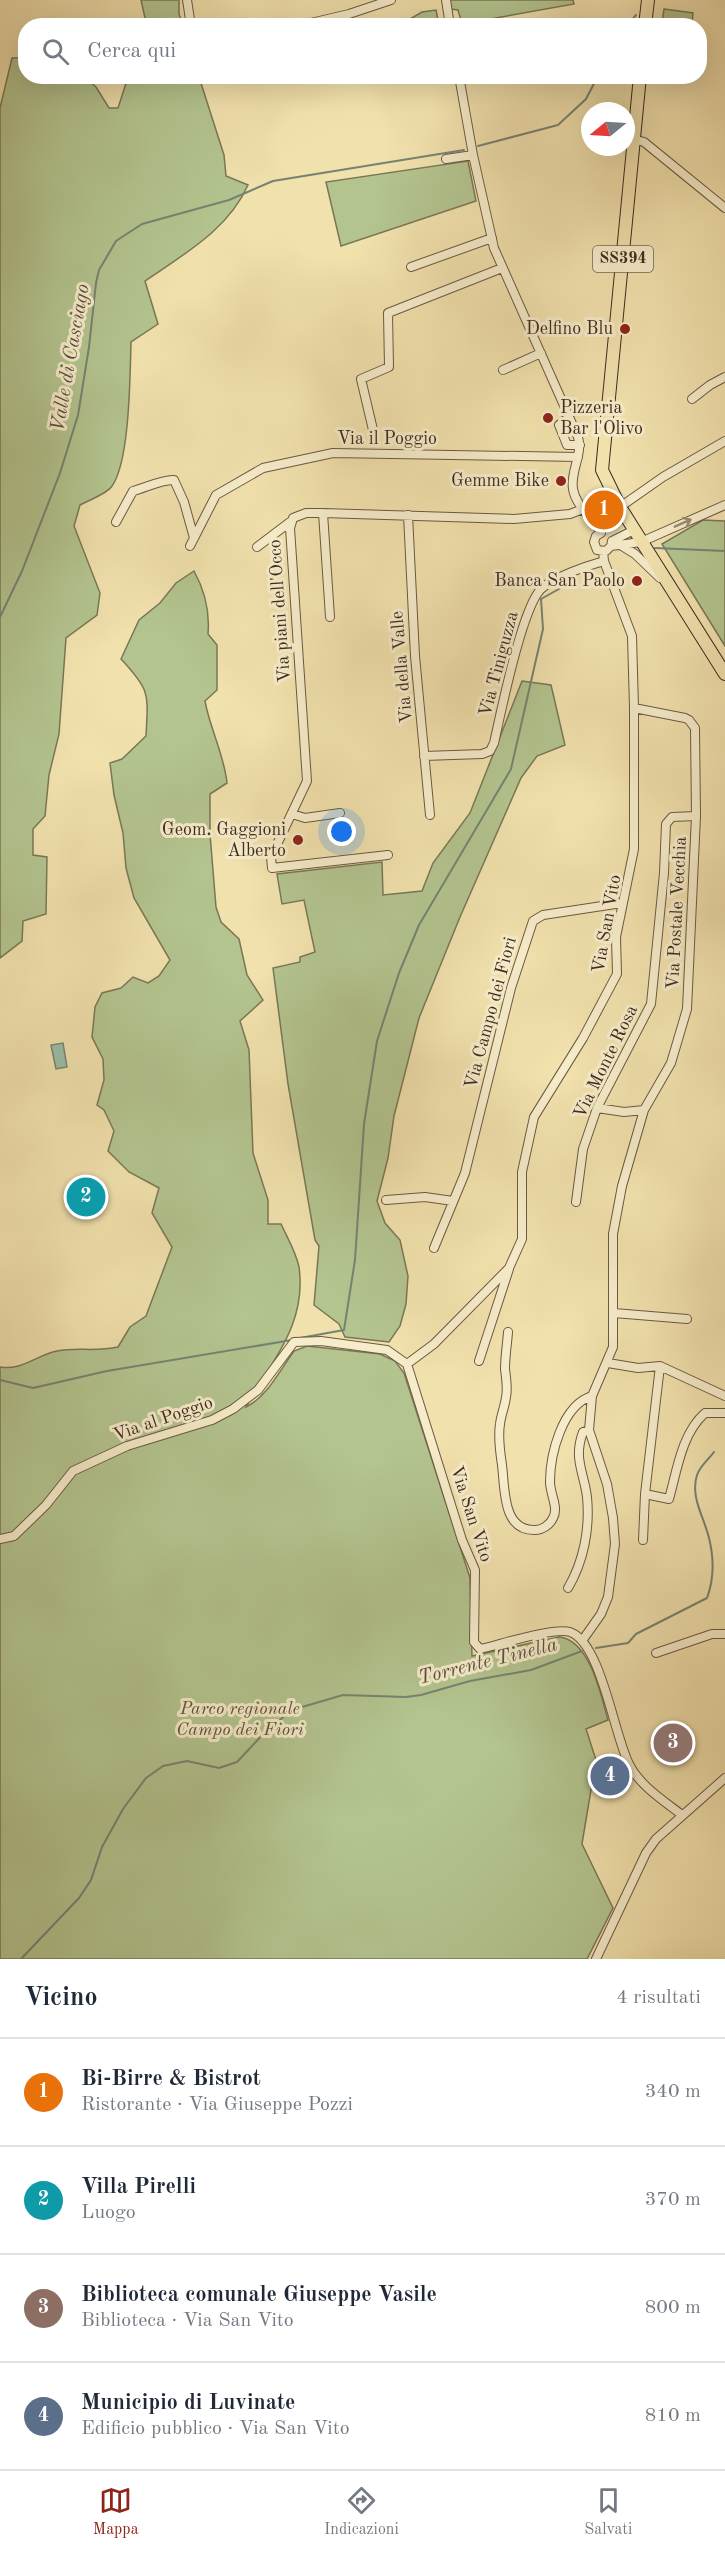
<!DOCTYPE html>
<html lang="it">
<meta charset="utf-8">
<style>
body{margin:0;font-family:"Old Standard TT",serif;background:#f2f2f3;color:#1f2937}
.compass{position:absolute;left:581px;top:102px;width:54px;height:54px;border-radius:50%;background:#fff;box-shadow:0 6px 24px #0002;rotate:252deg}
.you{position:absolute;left:342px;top:832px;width:21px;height:21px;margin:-15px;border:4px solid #fff;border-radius:50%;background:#1a73e8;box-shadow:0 0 0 9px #1a73e833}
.badge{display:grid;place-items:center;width:39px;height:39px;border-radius:50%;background:#8f2418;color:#fff;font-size:20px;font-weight:700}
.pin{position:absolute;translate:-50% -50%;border:3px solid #fff;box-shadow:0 2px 6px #0006}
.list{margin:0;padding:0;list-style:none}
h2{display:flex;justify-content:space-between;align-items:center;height:78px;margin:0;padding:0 24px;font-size:26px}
h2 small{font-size:20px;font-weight:400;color:#747a83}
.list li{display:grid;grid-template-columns:39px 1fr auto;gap:18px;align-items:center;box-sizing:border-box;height:108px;padding:0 24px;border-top:2px solid #e0e1e3}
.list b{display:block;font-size:22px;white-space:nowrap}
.list p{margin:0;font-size:20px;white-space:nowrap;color:#747a83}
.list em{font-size:20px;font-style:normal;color:#747a83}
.icon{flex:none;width:33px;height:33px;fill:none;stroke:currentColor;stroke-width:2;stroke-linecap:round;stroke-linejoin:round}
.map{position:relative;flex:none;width:725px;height:1959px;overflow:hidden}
.search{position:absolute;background:#fff;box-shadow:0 6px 24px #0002;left:18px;right:18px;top:18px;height:66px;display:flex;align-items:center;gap:15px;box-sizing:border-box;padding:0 21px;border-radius:24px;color:#747a83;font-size:22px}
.sheet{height:510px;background:#fff}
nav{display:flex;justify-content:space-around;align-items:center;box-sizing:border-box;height:84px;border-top:2px solid #e0e1e3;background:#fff;font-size:16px;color:#747a83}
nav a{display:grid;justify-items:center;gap:3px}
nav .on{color:#8f2418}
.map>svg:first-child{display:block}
.green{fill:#b3c48f;stroke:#797757;stroke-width:1.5}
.water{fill:#9bbea9;stroke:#768372;stroke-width:1.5}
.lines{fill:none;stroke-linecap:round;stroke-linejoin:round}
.stream{stroke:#768372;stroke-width:2}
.minor-casing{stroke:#6c5842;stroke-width:10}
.primary-casing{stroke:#3f2a1f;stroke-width:14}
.minor{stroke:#f6ecca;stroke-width:8}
.primary{stroke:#f1e1ad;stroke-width:12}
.oneway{stroke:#9a8b74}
.poi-dot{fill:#8f2418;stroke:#f6ecca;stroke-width:2}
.labels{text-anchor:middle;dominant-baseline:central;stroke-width:6;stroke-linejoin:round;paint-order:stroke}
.shield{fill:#f6ecca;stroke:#766452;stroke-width:1.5}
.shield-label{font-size:16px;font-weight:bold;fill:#3f2a1f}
.poi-label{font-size:18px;fill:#3f2a1f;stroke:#f6ecca;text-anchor:end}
.street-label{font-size:18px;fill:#3f2a1f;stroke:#f6ecca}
.park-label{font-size:18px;font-style:italic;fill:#5c503b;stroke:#f6ecca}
.water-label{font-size:20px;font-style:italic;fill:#564f42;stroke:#f6ecca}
</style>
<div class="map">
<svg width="725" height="1959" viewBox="0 0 725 1959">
<rect width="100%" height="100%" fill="#f1e1ad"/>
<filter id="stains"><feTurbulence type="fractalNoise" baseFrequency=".00333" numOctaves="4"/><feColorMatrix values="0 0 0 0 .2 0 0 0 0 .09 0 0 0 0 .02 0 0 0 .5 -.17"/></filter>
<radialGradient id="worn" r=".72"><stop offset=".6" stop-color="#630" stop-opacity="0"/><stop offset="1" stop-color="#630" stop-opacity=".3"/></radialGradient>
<path class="green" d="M141,0H179V14L183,25H143L145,18Z
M449,0H573L574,4L462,24L458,10L450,9Z
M664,9L693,13L692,25L662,23Z
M436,10L439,25H413L412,22L410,23V19L422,12Z
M12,58H25L26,76L84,77L96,87L109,108H118L128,77H199L224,155L226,176L248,185C228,230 184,254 145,281L158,324L131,342C130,374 130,461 112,486C107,494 89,500 80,505L74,526L100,593L97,615L66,638L59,734L49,775L45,816L33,829V855L47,857L46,914L23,921L22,941L0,958V108Z
M468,161L476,201L341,246L326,182Z
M703,520L725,521V646L662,544Z
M194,571C205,591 210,611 208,634L217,645V690L205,701C210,729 224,754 227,783L210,794V834L216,907L221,922L239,939L247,975L263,1000L240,1021L249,1050L253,1153L268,1200V1224H281C287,1237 296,1252 299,1267C307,1324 272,1361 246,1407C267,1397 280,1370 294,1351L307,1346L380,1354L395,1361L404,1373L470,1578L472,1656L559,1637C590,1640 601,1695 608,1720L586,1729L596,1760L582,1844L613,1908L587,1959H0V1367C21,1371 37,1355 57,1351C76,1347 96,1352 118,1347L130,1327L146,1316L172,1247L152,1213L159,1188L129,1172L108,1151L114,1131L104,1110L97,1105L104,1080L103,1059L92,1037L95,1007L102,993L121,988L133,977L148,983L159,976L170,960L134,898L126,868L123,833L114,795L110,763L122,759L146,736C148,694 151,691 121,659L139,620L160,603L176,583Z
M522,681L551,685L565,745L537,756L521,778L460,917L419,1018L394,1116L388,1158L377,1201L385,1223L400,1240L408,1276L406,1304L400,1326L389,1342L345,1337L339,1324L314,1305L319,1246L315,1240L288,1084L273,968L300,962V957L315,952L304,900L282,904L277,874L382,862L383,895L422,891L433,863L470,813Z"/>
<path class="water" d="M63,1043L67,1067L56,1069L51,1045Z"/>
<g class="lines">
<path class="stream" d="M627,26L636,15
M478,146L558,125L586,99L598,76
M655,548L725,551
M0,617L22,571L60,473L78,415L89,347L96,283L99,270L116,241L142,224L229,200L273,181L464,150
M300,1338L344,1330L355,1260L364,1124L377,1041L399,973L419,925L511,769L543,629L541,599L577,579
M0,1380L33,1388L107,1371L292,1340
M596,1648L628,1643L636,1634L707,1598C714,1579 714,1558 709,1538C704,1517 690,1497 697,1475C700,1466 709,1459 714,1452
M21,1959L79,1898L91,1880L102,1847L123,1809L146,1778L163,1766L187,1761L219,1768L237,1762L266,1731L286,1715L302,1707L343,1695L406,1697L421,1695L470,1681L531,1670L582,1651"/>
<defs>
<path id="minor" d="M187,0L191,26
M446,0L450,26
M298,26L349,14L391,0
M459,76L473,155L494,248L578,437C583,455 570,471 573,489C576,507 593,517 601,533
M633,139L644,142L725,208
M446,159L473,155
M411,267L492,238
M503,370L541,353
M692,399L710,385L725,377
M569,417L559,425L567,445H580
M374,434L361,379L389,367L388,313L502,268
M620,507L663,477L725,441
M323,513L330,617
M408,515L415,656L430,815
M116,522L133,491C145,488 163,479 174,480L184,502L194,538
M601,533L596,536L594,542L597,550L606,551L611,546L612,541
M612,541L634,530
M190,546L216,495L263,468L333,453L578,457
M611,546L641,542L725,505
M622,546L635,554L660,578
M257,547L290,522
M424,756L482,754L490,751L494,743C501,712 522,608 541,589C554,577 586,566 604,561
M292,814L305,818L340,813
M388,855L272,868L271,857L307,781L290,528L293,518L306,513H323L514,519L570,514L583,509
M597,1108L624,1112L644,1110
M386,1200L425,1197L453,1201
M576,1202L583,1149L597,1108L651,1004L664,873L666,824L672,817L696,816
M434,1248L465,1173L511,988L533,921L543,915L622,903
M614,1313L687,1319
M508,1332C507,1345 505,1357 505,1369C506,1378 508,1388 506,1397C505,1406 501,1415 500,1424C498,1436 500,1452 502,1465C505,1488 502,1531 535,1530C542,1530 550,1525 553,1518C559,1508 550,1494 550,1482C550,1455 562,1405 592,1396
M479,1361L509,1269
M608,1363L638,1368L660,1366L725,1396
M407,1364L462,1540L475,1570L474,1642L480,1649C499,1645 553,1627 570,1632C601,1642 614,1735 629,1764C639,1785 664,1801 682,1815
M645,1494L660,1366
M0,1539L14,1536L46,1505L73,1471L127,1446L212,1420L233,1409L258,1390L294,1342L321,1341L387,1350L407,1364L434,1344L509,1268L522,1239V1172L534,1117L583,1038L617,974L616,937L634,849V708
M643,1540L645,1494L669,1499C677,1470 682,1433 705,1413H725
M568,1588C584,1561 590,1528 587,1497C584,1472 573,1459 583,1432L589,1430
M582,1641L601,1614L608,1597L615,1544L613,1518L607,1484L589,1430L592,1396L613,1347V1234L622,1186L644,1110L671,1063L687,1009L696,816L695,728L689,720L685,718L634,708L632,636L604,561L603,551
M656,1653L712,1634H725
M596,1959L646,1853L656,1839L725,1778"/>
<path id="primary" d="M645,26L648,0
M640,76L602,470L620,507L725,674"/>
</defs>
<use href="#minor" class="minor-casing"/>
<use href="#primary" class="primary-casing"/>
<use href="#minor" class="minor"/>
<use href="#primary" class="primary"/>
</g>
<defs><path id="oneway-shaft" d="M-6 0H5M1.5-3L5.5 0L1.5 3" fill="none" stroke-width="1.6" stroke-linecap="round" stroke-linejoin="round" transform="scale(1.5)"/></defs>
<use class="oneway" href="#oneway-shaft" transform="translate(683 523) rotate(-24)"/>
<g class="poi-dot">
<circle cx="625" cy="329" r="6"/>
<circle cx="548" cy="418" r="6"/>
<circle cx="561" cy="481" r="6"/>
<circle cx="637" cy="581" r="6"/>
<circle cx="298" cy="840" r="6"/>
</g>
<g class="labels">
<rect class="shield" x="593" y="246" width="60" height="26" rx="4.5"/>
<g class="shield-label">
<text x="623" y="259">SS394</text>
</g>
<g class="poi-label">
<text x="613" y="329">Delfino Blu</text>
<text x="560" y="408" text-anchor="start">Pizzeria<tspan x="560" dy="21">Bar l'Olivo</tspan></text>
<text x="549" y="481">Gemme Bike</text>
<text x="625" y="581">Banca San Paolo</text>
<text x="286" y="830">Geom. Gaggioni<tspan x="286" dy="21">Alberto</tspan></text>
</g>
<g class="street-label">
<text x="387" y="439">Via il Poggio</text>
<text transform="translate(280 611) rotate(-94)">Via piani dell'Occo</text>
<text transform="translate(499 664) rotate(-75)">Via Tiniguzza</text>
<text transform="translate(402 667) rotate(-95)">Via della Valle</text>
<text transform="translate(677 913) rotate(-87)">Via Postale Vecchia</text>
<text transform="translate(607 924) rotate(-80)">Via San Vito</text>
<text transform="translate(491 1013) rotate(-75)">Via Campo dei Fiori</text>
<text transform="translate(606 1062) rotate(-64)">Via Monte Rosa</text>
<text transform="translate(163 1419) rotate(-19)">Via al Poggio</text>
<text transform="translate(471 1514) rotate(72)">Via San Vito</text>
</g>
<g class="park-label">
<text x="240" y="1709">Parco regionale<tspan x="240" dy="21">Campo dei Fiori</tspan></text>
</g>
<g class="water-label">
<text transform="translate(71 358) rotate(-80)">Valle di Casciago</text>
<text transform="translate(488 1662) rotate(-14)">Torrente Tinella</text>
</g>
</g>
<rect width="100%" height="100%" filter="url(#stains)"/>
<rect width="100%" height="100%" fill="url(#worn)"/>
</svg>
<svg class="compass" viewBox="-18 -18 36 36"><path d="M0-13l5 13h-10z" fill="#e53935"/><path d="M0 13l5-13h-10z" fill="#747a83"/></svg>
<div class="you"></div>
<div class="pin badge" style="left:604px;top:510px;background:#e8710a">1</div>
<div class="pin badge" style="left:86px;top:1197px;background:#0f9aa8">2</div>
<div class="pin badge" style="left:673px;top:1743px;background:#8d6e63">3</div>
<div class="pin badge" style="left:610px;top:1776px;background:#5c6f8a">4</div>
<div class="search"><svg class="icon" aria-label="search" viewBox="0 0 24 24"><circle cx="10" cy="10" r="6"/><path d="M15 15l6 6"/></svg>Cerca qui</div>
</div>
<section class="sheet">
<h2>Vicino<small>4 risultati</small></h2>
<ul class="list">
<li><span class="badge" style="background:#e8710a">1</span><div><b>Bi-Birre &amp; Bistrot</b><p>Ristorante · Via Giuseppe Pozzi</p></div><em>340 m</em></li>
<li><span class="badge" style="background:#0f9aa8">2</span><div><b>Villa Pirelli</b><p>Luogo</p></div><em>370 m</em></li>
<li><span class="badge" style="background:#8d6e63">3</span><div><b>Biblioteca comunale Giuseppe Vasile</b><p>Biblioteca · Via San Vito</p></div><em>800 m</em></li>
<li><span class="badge" style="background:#5c6f8a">4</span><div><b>Municipio di Luvinate</b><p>Edificio pubblico · Via San Vito</p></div><em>810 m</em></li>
</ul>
</section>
<nav>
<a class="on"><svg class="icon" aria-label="map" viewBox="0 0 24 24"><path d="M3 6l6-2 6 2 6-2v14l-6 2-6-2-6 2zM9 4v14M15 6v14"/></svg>Mappa</a>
<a><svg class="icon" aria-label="directions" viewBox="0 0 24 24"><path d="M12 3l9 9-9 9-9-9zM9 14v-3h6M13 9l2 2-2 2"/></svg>Indicazioni</a>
<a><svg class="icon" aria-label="saved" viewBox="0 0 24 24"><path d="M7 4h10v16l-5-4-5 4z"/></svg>Salvati</a>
</nav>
